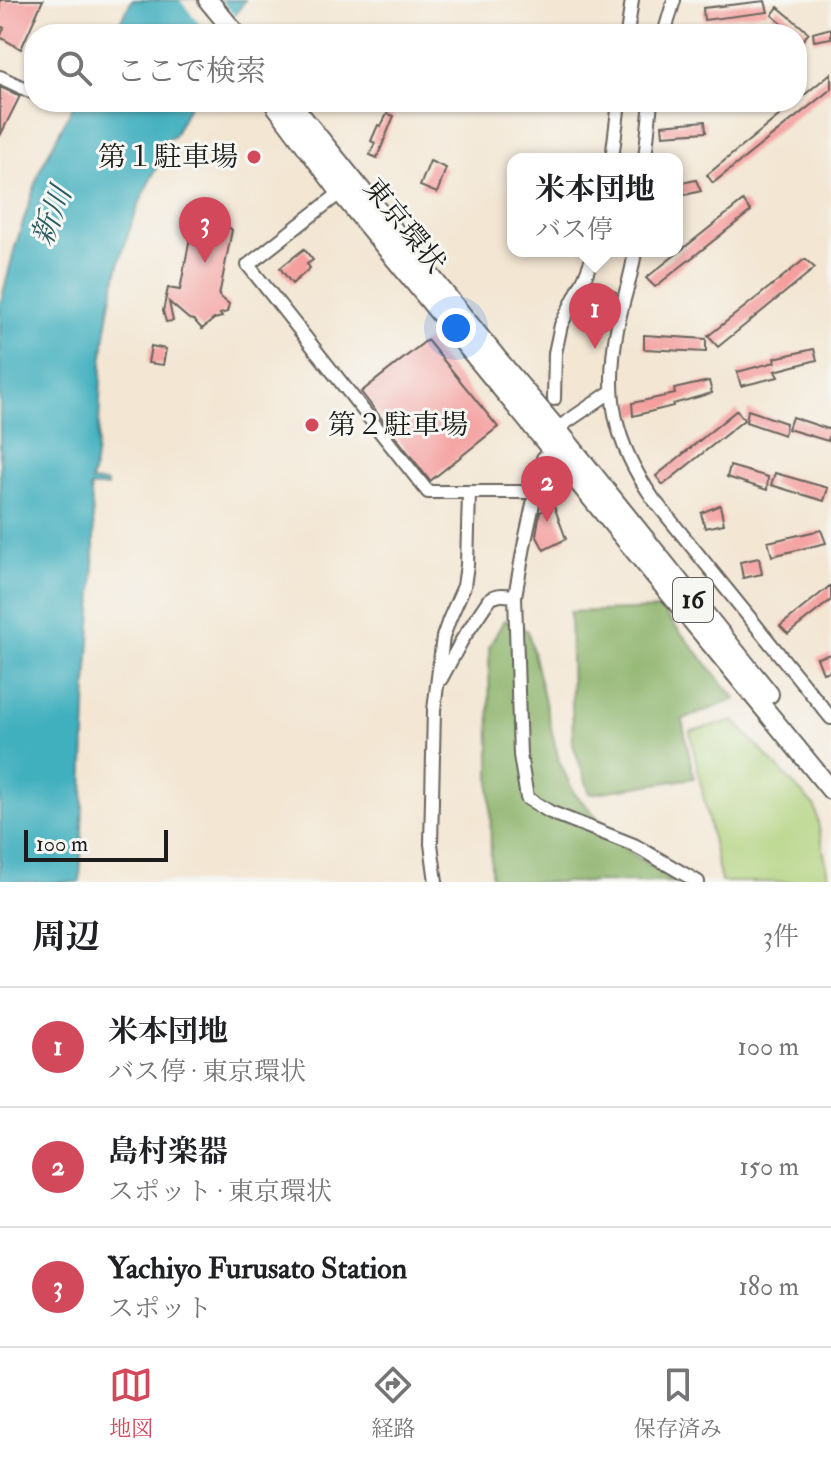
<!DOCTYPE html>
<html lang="ja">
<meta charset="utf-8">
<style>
body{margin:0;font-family:"IM FELL Double Pica","Noto Serif JP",serif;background:#f2f2f2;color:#202124}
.scale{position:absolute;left:24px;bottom:20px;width:144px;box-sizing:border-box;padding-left:8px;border:4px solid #1c1c1c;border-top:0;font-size:22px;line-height:28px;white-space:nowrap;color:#1c1c1c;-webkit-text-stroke:6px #f6f6f2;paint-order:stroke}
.you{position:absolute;left:456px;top:328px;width:28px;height:28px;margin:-20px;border:6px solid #fff;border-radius:50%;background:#1a73e8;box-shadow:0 0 0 12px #1a73e833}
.badge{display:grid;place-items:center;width:52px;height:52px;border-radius:50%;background:#d1495b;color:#fff;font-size:26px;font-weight:700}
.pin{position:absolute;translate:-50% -66px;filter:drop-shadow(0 2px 4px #0008)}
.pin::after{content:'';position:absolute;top:42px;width:28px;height:24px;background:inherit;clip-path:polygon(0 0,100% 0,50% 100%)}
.popup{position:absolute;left:507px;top:153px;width:176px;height:104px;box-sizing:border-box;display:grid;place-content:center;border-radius:16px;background:#fff;filter:drop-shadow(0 2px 6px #0005);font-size:26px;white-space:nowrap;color:#757577}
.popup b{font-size:30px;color:#202124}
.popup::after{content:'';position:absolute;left:50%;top:100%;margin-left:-16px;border:16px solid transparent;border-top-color:#fff}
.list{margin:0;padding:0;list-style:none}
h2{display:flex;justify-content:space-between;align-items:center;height:104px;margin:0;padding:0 32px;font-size:34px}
h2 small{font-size:26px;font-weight:400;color:#757577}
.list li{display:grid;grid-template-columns:52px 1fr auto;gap:24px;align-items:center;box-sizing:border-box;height:120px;padding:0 32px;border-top:2px solid #e0e0e0}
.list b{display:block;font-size:30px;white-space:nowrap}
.list p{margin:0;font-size:26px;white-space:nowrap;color:#757577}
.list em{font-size:26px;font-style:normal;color:#757577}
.icon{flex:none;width:44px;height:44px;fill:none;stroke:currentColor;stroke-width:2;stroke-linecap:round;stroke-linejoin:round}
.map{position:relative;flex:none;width:831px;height:882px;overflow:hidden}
.search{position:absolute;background:#fff;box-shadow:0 2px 6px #0004;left:24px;right:24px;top:24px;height:88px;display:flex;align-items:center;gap:20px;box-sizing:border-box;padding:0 28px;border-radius:32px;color:#757577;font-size:30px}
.sheet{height:464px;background:#fff}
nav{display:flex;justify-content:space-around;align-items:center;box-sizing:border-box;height:112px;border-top:2px solid #e0e0e0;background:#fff;font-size:22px;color:#757577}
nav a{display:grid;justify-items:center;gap:4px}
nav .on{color:#d1495b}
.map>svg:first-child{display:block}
.green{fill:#afd079;stroke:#66764a;stroke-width:2}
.forest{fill:#8bb269;stroke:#546742;stroke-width:2}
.water{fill:#41afbe;stroke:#2e666d;stroke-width:2}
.pier{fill:#f3e6d3}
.building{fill:#f49e9d}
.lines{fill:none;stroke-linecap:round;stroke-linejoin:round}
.minor-casing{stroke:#67635c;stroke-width:16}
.highway-casing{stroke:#67635c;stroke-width:22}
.minor{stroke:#fff;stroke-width:12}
.highway{stroke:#fff;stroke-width:18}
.poi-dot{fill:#d1495b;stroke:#f6f6f2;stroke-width:3}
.labels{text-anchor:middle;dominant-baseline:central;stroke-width:6;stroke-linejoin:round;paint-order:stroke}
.shield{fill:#f6f6f2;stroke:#5d5d5c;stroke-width:2}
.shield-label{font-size:26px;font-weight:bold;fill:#1c1c1c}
.poi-label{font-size:28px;fill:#1c1c1c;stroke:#f6f6f2;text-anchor:end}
.street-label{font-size:28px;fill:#1c1c1c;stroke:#f6f6f2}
.water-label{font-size:30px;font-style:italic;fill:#2d5e65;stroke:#f6f6f2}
</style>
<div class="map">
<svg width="831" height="882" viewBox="0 0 831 882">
<rect width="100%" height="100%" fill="#f6f6f2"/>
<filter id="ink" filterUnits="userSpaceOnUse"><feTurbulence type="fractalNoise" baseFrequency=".0125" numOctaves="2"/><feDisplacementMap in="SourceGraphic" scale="16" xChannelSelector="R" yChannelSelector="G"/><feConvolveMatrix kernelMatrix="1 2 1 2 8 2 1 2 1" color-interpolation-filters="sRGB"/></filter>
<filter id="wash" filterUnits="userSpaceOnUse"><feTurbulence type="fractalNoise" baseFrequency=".006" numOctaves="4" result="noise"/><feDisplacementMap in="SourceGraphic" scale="32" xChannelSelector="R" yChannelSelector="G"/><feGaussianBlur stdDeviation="1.8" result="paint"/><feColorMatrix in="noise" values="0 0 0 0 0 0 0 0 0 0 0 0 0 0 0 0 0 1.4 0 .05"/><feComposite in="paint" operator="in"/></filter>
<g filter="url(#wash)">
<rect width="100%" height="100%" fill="#f3e6d3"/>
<path class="green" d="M734,721L815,807L829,879L816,882H721L690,731Z"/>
<path class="forest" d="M661,609L736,699L682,720L694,778L590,794L573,744L570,612Z
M504,620L528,631L559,761L574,793L632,854L676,882H494L491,873L489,647Z"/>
<path class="water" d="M132,0H245L223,34H113Z
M75,102H191L174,136L167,140L158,160V165C127,221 110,289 103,354C98,397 102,440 91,482L107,483V487H90C99,552 91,619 87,684C84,750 83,816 80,882H0V305L15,247L40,170Z"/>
<path class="pier" d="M180,0H221L237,19L228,34H208Z"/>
<g id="blocks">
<path class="building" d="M0,0H43L21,49L0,37L4,28L0,26Z
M765,1L768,12L704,20L703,8Z
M778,7L809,33L801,42L797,38V34H793L772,15Z
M831,28V38L814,41L813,33Z
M831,73V89L713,183L707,175Z
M0,87L20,96L0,136Z
M387,114L394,116L377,158L370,155L375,143L371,141L378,125L381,126Z
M705,121L706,132L663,135L662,125Z
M430,161L446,168L437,193L420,186Z
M696,180L701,191L677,197V184Z
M743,201L751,211L655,287L646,278Z
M211,218L218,219L232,230L219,296L229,304L227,312L220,314L222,317L214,319L202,329L194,320L189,319L169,302L173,321L166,322L163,311L168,288L180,290L193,222Z
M304,249L313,260L307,264L310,268L292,284L280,268Z
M805,259L815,268L718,347L708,336Z
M607,289L616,292L614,304L602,302Z
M644,335L706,339V352L644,349Z
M427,340L498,427L430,481L361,392Z
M151,346L166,349L163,365L148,363Z
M814,349L817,360L775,371L778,377L741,386L737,372L775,362L774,358Z
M709,381L712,393L673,404V406L633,416L632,403L675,394L674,389Z
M737,410L744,420L663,485L656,476Z
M748,410L786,423L784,435L746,422Z
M792,417L831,430L828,441L788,429Z
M730,466L768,477L767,490L727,477Z
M775,473L828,488L824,501L771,485Z
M720,505L724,524L705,528L701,513Z
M554,506L566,539L544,550L536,535L540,512Z
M821,530L826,543L772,556L768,542Z
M759,558L762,574L743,578L740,562Z
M831,585V600L788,634L780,626Z
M831,654V671L823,673L817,658Z"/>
</g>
</g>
<g filter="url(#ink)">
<use href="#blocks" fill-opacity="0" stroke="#67635c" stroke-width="2"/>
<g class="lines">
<defs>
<path id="minor" d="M627,34L632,0
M664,34L674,0
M0,77L34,93
M612,159L619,102
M645,159L651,102
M345,189L248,265L428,492H536
M635,251C632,276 623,299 618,324C604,394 613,441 654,500L831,718
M554,399L555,353L561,325L585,277L595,251
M552,432L612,391
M543,458L525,541L515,596L520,755L527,798L550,812L634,845L698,882
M441,679L462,640L488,601C496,593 504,595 515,596
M436,882L431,844L434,710L443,637L449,620L464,586L467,565L469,493"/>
<path id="highway" d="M208,0L236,34
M273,102L341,193L831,790
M290,102L496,357L556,428L769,694"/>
</defs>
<use href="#minor" class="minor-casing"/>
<use href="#highway" class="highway-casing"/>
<use href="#minor" class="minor"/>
<use href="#highway" class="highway"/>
</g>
</g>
<g class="poi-dot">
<circle cx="254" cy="157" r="8"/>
<circle cx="312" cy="425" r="8"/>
</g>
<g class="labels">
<rect class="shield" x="673" y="578" width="40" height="44" rx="6"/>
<g class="shield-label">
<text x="693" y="600">16</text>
</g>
<g class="poi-label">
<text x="238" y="157">第１駐車場</text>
<text x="328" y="425" text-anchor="start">第２駐車場</text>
</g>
<g class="street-label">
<text transform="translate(404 226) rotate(51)">東京環状</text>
</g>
<g class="water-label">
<text transform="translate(52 216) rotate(-69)">新川</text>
</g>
</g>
</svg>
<div class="scale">100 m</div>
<div class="you"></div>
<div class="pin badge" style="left:595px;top:349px">1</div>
<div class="popup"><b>米本団地</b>バス停</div>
<div class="pin badge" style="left:547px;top:522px">2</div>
<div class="pin badge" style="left:205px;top:263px">3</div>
<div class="search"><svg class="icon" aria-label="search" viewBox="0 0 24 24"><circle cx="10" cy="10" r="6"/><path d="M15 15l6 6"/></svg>ここで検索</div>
</div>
<section class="sheet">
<h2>周辺<small>3件</small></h2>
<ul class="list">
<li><span class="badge">1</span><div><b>米本団地</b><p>バス停 · 東京環状</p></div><em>100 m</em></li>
<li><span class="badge">2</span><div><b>島村楽器</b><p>スポット · 東京環状</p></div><em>150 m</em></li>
<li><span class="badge">3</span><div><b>Yachiyo Furusato Station</b><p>スポット</p></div><em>180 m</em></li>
</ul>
</section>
<nav>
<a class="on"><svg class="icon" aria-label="map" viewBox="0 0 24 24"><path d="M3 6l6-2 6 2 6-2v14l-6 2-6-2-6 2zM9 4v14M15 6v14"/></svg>地図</a>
<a><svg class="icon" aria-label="directions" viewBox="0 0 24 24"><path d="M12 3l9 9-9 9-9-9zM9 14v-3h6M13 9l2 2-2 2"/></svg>経路</a>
<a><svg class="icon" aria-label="saved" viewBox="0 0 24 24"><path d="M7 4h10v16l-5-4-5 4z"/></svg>保存済み</a>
</nav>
